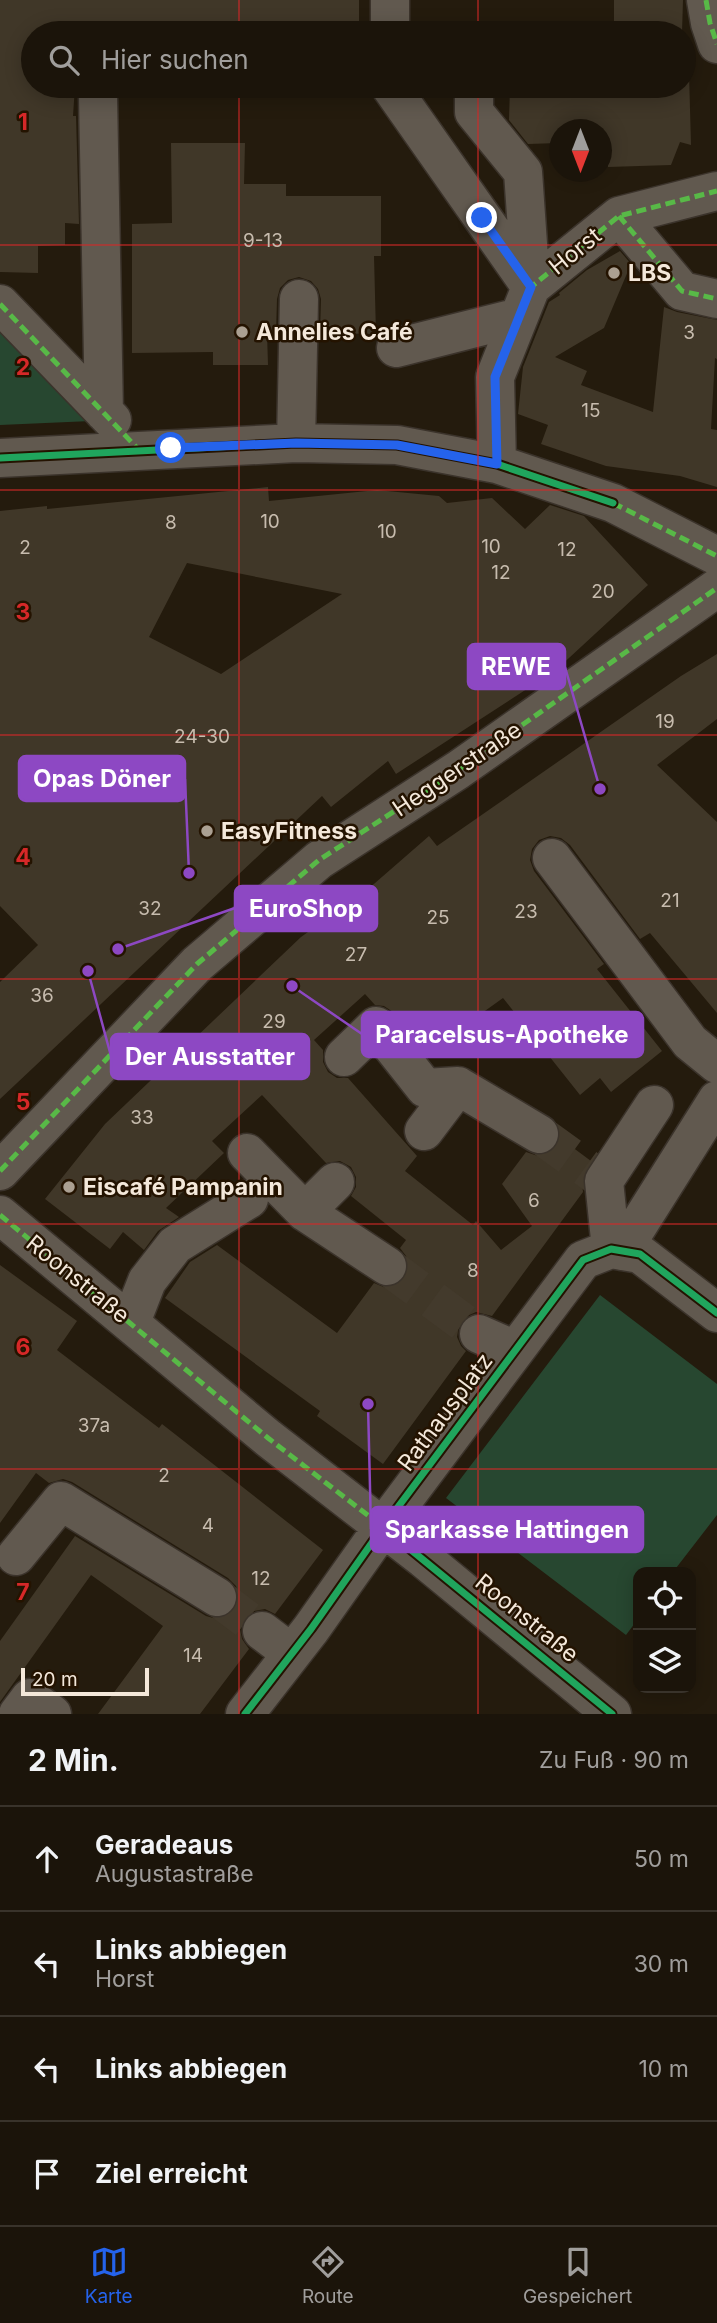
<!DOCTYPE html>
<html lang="de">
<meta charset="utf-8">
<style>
body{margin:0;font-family:Inter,sans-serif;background:#241d13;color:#f1f3f6}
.controls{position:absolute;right:21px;bottom:21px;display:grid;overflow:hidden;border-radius:14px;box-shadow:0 4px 18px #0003}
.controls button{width:63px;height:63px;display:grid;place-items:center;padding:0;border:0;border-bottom:2px solid #39332b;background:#1b140a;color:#f1f3f6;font:35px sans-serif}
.compass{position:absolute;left:549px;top:119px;width:63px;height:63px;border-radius:50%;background:#1b140a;box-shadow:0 4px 18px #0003;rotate:180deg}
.scale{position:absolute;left:21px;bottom:18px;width:128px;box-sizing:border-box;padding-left:7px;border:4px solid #f4e8da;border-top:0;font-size:19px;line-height:24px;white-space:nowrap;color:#f4e8da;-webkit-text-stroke:5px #241300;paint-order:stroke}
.stop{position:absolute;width:21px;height:21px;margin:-16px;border:5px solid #2563eb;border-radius:50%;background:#fff}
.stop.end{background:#2563eb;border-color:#fff;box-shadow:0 2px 7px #0008}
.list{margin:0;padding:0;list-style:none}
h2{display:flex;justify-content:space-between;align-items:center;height:91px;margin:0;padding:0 28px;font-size:30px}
h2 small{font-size:23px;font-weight:400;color:#a09e9c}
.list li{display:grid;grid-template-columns:46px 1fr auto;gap:21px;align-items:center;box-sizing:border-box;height:105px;padding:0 28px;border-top:2px solid #39332b}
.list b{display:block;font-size:26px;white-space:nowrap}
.list p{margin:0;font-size:23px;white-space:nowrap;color:#a09e9c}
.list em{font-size:23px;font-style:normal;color:#a09e9c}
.icon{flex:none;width:38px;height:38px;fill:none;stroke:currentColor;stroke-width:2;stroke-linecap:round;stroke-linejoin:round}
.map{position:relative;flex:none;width:717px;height:1714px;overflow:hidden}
.search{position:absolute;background:#1b140a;box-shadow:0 4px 18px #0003;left:21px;right:21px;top:21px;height:77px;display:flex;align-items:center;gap:18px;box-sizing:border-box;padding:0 24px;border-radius:38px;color:#a09e9c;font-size:26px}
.sheet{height:511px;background:#1b140a}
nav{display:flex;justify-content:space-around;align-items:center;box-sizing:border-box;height:98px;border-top:2px solid #39332b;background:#1b140a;font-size:19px;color:#a09e9c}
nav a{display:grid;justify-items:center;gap:4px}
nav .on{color:#2563eb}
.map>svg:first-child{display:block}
.green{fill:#274730}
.building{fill:#403728;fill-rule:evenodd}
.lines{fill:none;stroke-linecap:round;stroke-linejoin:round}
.minor-tunnel{stroke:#433a2c;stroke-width:38;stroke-dasharray:38 19;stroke-linecap:butt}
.minor-casing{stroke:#3b332b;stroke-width:41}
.minor{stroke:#61594f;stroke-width:38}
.quiet{stroke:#58b947;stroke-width:5;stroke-dasharray:10 5;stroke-linecap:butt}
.cycleway-casing{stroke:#241300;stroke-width:11}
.cycleway{stroke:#20a55d;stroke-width:7}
.route{stroke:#2563eb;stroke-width:9}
.grid{fill:none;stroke:#d62828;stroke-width:2;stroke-opacity:0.55}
.poi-dot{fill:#aba092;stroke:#241300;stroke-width:2.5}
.labels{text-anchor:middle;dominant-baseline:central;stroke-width:5;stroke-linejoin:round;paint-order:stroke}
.number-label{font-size:19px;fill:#c7bcae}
.street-label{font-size:23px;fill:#f4e8da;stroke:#241300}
.poi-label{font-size:23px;font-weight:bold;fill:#f4e8da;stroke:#241300;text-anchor:start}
.grid-label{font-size:23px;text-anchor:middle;font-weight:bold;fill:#d62828;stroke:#241300;stroke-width:5;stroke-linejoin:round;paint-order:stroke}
.leader{fill:none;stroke:#8d48c3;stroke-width:2.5}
.callout-dot{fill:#8d48c3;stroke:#241300;stroke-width:2.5}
.callout{fill:#8d48c3;stroke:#8d48c3;stroke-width:2.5}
.callout-label{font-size:24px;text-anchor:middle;font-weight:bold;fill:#fff}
</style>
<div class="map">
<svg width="717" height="1714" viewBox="0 0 717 1714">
<rect width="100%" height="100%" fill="#241b0d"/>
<path class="green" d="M0,317L91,421L0,425Z
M600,1295L717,1384V1515L673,1572H638V1619L626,1635L446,1498Z"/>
<path class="building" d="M0,0H359V33H33V86H75L73,116H76L79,224L65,223V245L38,246V273L0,272Z
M614,0H683L682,33H544V27L614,25Z
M684,73H689L691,145L680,142L671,165L608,167V153H601V130H559V143L528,144L509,120L510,86H684Z
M171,143H245L244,184H286V196H381V256H374L376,334L320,333L321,299L318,289L311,281L299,277L288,280L280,288L277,299L276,333H267L268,365H213V352L132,353V224L172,223Z
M620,251L631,264L604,328L555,357L587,371L581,385L653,412L664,307L677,312L717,320V359L715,358L711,429L717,430V487L680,476L606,466L541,444L548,425L518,414L523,367L549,302L560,295L559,293L587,270Z
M268,487L269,501L377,490L439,496L447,503L492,498L525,529L550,505L584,516L648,585L556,670L396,774L388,761L331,807L322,796L0,1099V982L38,945L0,906V511L47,506V509ZM187,563L342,594L221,674L149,637Z
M717,654V719L657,765L717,822V1013L650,933L640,939L570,845L561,838L550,836L539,840L532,849L530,860L534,871L604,964L597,969L662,1051L611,1092L600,1078L580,1095L503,998L450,1036L452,1039L428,1057L393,1012L384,1006L375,1005L365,994L314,1040L323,1050V1062L328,1072L337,1078H348L417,1156L405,1171L473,1225L476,1221L501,1250L532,1226L502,1184L526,1152L538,1156L549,1153L557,1146L560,1138L591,1161L585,1170L582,1182L583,1192L492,1316L476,1312L467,1316L459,1325L457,1337L461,1346L466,1351L383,1464L317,1416L320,1411L165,1298L190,1262L217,1245L337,1333L374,1283L386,1288L397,1285L406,1277L409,1267L406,1256L400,1248L406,1240L351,1196L356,1187V1177L351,1167L340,1161L326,1163L262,1095L212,1141L224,1153L166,1208L179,1217L158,1231L144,1250L123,1232L110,1249L45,1199L105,1124L301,937L367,890L429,836L437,846L681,676Z
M0,1265L77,1321L57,1350L159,1428L162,1424L323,1550L275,1614L265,1609L254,1611L244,1618L240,1629L242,1639L249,1649L200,1714H98L163,1626L91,1575L0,1702V1641L75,1536L206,1616L217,1619L228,1616L236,1608L239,1597L236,1586L228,1578L72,1482L63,1479L49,1483L36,1473L0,1523Z"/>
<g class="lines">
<path class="minor-tunnel" d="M539,1134L604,1181
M387,1266L479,1334
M217,1597L262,1631"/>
<defs>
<path id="minor" d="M390,0V33
M706,0L710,23L717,44
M390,86L531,287L523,172L474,112V86
M98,96L104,412
M619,216L682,291L717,299
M0,304L112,420
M396,348L519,317
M296,443L299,299
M0,458L296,443L397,445L497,464L613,503L717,556
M497,464L495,377L531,287L619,216L717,191
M552,858L690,1042L717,1064
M344,1057L376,1026L425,1088L458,1086L539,1134
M424,1131L458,1086
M247,1153L305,1212L387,1266
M0,1171L197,964L319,860L458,770L717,588
M305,1212L335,1182
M0,1215L268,1438L424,1559L612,1714
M611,1249L604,1181L654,1105
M622,1251L717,1100
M131,1322L147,1281L175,1245L249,1199
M479,1334L515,1350
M16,1556L61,1501L217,1597
M262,1631L291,1653
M18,1714L30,1698L52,1714
M245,1714L311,1629L383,1527L583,1260L611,1249L640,1254L717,1313"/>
</defs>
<use href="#minor" class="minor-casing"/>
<use href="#minor" class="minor"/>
<path class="quiet" d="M706,0L710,23L717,44
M619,216L682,291L717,299
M0,304L139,450
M497,464L495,377L531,287L619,216L717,191
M613,503L717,556
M0,1171L197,964L319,860L458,770L717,588
M0,1215L268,1438L383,1527"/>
<defs>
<path id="cycleway" d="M0,458L296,443L397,445L497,464L613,503
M383,1527L612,1714
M245,1714L311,1629L383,1527L583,1260L611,1249L640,1254L717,1313"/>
</defs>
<use href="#cycleway" class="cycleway-casing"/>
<use href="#cycleway" class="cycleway"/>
</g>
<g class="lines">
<path class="route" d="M171,448L296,443L397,445L497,464L495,377L531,287L482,218"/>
</g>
<path class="grid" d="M239,0V33M478,0V33M239,86V1714M478,86V1714M0,245H717M0,490H717M0,735H717M0,979H717M0,1224H717M0,1469H717"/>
<g class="poi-dot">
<circle cx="614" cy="273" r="7"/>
<circle cx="242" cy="332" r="7"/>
<circle cx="207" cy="831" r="7"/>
<circle cx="69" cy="1187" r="7"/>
</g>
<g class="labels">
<g class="number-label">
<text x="263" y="240">9-13</text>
<text x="689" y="332">3</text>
<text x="591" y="410">15</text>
<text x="270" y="521">10</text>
<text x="171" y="522">8</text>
<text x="387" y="531">10</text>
<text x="491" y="546">10</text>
<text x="25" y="547">2</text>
<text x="567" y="549">12</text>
<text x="501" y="572">12</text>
<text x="603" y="591">20</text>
<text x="665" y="721">19</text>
<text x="202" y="736">24-30</text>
<text x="670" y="900">21</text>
<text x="150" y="908">32</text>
<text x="526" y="911">23</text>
<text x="438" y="917">25</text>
<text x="356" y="954">27</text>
<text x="42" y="995">36</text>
<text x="274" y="1021">29</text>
<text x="142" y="1117">33</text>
<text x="534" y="1200">6</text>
<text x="473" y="1270">8</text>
<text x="94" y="1425">37a</text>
<text x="164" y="1475">2</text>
<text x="208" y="1525">4</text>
<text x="261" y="1578">12</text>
<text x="193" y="1655">14</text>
</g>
<g class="street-label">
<text transform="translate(575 251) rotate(-39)">Horst</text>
<text transform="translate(457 769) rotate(-34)">Heggerstraße</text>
<text transform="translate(78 1279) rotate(39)">Roonstraße</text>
<text transform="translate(445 1412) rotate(-53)">Rathausplatz</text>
<text transform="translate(527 1618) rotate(39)">Roonstraße</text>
</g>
<g class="poi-label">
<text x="628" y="273">LBS</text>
<text x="256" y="332">Annelies Café</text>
<text x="221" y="831">EasyFitness</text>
<text x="83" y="1187">Eiscafé Pampanin</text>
</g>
</g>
<g class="grid-label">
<text x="23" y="130">1</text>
<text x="23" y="375">2</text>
<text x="23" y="620">3</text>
<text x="23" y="865">4</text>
<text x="23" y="1110">5</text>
<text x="23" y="1355">6</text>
<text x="23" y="1600">7</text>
</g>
<path class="leader" d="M600 789L565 667M189 873L185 779M118 949L235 908M292 986L362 1034M88 971L111 1056M368 1404L371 1529"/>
<g class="callout-dot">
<circle cx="600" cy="789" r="7"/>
<circle cx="189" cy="873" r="7"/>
<circle cx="118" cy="949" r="7"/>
<circle cx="292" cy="986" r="7"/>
<circle cx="88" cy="971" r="7"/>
<circle cx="368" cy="1404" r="7"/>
</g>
<g class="callout">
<rect x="468" y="644" width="97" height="45" rx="7"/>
<rect x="19" y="756" width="166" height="45" rx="7"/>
<rect x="235" y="886" width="142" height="45" rx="7"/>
<rect x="362" y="1012" width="281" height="45" rx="7"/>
<rect x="111" y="1034" width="198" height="45" rx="7"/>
<rect x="371" y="1507" width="272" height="45" rx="7"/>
</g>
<g class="callout-label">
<text x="516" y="675">REWE</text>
<text x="102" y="787">Opas Döner</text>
<text x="306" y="917">EuroShop</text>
<text x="502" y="1043">Paracelsus-Apotheke</text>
<text x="210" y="1065">Der Ausstatter</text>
<text x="507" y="1538">Sparkasse Hattingen</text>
</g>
</svg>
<div class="controls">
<button><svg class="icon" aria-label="locate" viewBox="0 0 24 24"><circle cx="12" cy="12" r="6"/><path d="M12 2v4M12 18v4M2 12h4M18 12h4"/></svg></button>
<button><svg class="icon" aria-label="layers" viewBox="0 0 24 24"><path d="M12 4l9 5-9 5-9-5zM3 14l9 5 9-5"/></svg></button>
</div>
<svg class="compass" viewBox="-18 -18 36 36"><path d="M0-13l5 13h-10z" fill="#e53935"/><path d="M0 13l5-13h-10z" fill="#a09e9c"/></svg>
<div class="scale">20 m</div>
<div class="stop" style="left:171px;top:448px"></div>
<div class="stop end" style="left:482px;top:218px"></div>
<div class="search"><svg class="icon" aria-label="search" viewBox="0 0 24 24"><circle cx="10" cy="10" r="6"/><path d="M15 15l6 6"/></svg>Hier suchen</div>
</div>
<section class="sheet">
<h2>2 Min.<small>Zu Fuß · 90 m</small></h2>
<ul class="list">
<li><svg class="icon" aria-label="ahead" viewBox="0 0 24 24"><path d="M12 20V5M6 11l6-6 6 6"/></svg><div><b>Geradeaus</b><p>Augustastraße</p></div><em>50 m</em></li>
<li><svg class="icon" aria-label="left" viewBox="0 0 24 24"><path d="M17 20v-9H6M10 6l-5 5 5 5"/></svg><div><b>Links abbiegen</b><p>Horst</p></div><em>30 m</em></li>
<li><svg class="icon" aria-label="left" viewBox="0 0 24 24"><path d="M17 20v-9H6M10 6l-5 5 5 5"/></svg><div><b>Links abbiegen</b></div><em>10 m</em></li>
<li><svg class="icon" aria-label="arrive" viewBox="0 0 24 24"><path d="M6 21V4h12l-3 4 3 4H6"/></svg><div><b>Ziel erreicht</b></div></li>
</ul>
</section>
<nav>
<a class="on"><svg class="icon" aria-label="map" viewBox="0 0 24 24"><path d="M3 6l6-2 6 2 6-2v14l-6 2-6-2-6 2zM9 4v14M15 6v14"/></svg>Karte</a>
<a><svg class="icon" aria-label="directions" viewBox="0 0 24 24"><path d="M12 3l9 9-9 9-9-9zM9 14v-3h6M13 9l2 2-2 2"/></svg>Route</a>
<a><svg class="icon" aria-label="saved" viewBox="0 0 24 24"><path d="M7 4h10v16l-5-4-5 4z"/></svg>Gespeichert</a>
</nav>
